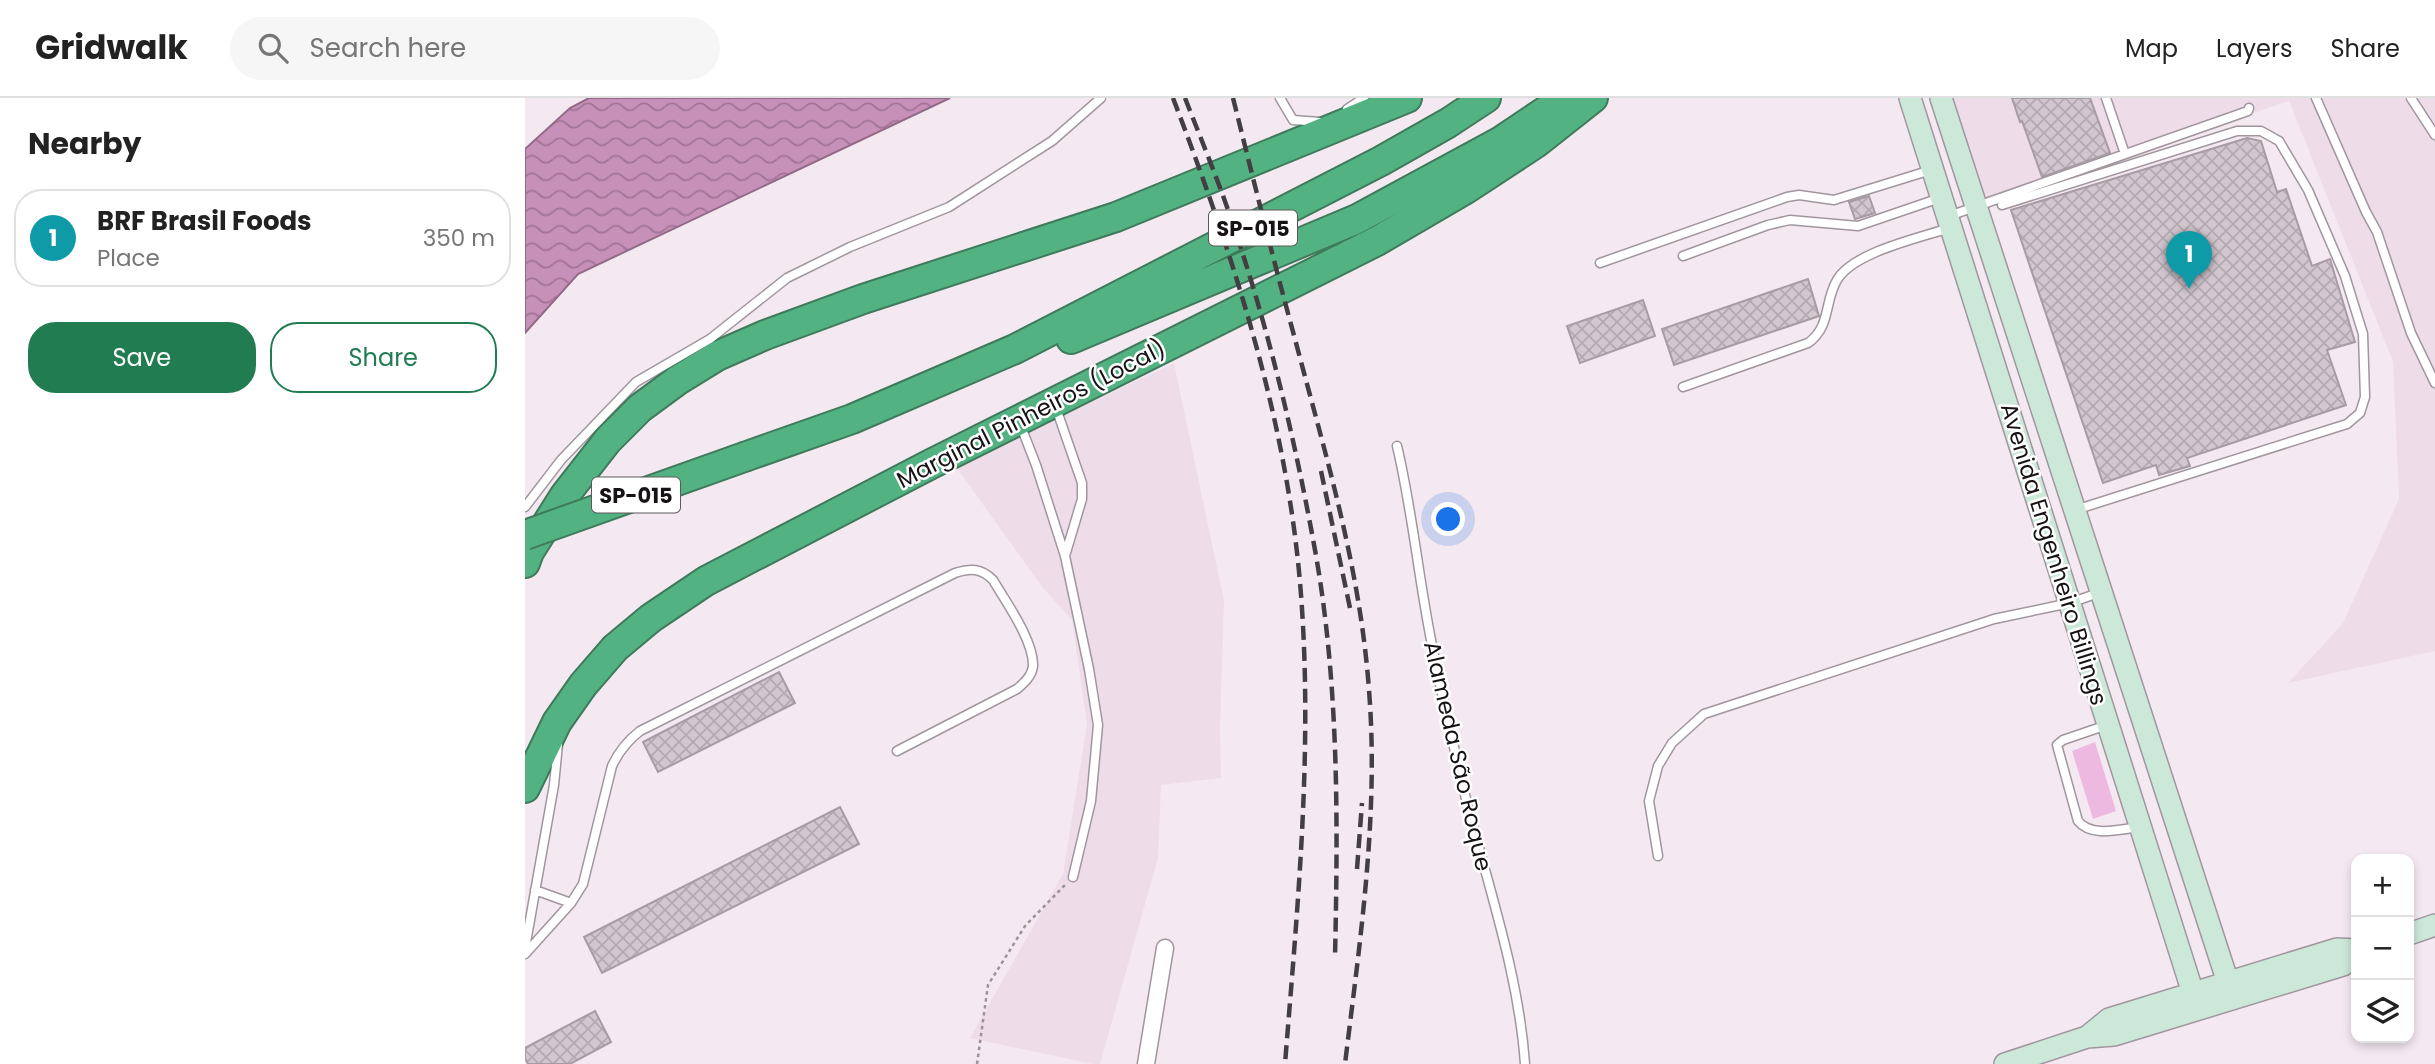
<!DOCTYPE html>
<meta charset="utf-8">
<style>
body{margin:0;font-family:Poppins,sans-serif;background:#f6f6f6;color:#222}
.controls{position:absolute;right:21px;bottom:21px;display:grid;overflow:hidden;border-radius:14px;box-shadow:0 4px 10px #0003}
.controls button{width:63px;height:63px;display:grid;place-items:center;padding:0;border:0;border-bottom:2px solid #e0e0e0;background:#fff;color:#222;font:35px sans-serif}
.you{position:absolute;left:924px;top:422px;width:24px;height:24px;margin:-18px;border:5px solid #fff;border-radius:50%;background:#1a73e8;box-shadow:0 0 0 10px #1a73e833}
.badge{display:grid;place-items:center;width:46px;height:46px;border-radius:50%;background:#217c52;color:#fff;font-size:23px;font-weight:700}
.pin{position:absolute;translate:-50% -58px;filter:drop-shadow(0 2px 4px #0008)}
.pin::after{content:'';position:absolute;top:37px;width:24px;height:21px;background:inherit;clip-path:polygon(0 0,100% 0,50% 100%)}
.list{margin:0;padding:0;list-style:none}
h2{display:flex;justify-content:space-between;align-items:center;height:91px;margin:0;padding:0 28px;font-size:30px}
h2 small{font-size:23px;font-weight:400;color:#767676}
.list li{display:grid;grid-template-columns:46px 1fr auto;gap:21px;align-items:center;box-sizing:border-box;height:98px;margin:0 14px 14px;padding:0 14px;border:2px solid #e0e0e0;border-radius:28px}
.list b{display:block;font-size:26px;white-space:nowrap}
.list p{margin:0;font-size:23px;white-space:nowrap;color:#767676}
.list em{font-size:23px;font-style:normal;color:#767676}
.actions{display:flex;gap:14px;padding:21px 28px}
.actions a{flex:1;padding:16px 0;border:2px solid #217c52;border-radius:28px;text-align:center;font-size:24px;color:#217c52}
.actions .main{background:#217c52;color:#fff}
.icon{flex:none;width:38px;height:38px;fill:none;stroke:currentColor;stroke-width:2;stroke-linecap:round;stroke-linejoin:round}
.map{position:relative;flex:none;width:1910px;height:966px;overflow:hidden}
header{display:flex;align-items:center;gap:42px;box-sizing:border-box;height:98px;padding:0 35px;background:#fff;border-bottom:2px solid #e0e0e0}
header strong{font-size:33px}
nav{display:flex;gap:38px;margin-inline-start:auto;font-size:24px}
.search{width:490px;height:63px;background:#f6f6f6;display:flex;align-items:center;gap:18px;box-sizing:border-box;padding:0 24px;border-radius:38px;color:#767676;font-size:26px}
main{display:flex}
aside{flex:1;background:#fff}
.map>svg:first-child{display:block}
.built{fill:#efdce9}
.green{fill:#eeb9e1}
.water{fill:url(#water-waves);stroke:#926a88;stroke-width:2}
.building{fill:url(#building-cross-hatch);stroke:#a79ca4;stroke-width:2}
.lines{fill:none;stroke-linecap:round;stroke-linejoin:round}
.lane-casing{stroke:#a1969e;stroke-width:11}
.street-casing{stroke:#a1969e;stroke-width:19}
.secondary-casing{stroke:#a1969e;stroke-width:24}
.highway-casing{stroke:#3e7a5b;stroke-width:32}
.path{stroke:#9c9399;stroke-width:2.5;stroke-dasharray:3.5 3.5;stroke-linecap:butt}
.lane{stroke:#fff;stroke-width:8}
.street{stroke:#fff;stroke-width:16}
.secondary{stroke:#cbe8d9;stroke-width:21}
.highway{stroke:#53b281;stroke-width:28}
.rail{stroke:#433e42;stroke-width:4.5;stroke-dasharray:14 7;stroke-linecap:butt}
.highway-bridge-casing{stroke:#3e7a5b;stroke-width:32;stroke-linecap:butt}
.highway-bridge{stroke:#53b281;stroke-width:28}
.labels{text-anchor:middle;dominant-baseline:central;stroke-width:5;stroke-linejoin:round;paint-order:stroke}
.shield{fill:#fff;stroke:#5c595b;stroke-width:2}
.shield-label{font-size:21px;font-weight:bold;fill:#161215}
.street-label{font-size:23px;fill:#161215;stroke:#fff}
</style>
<header>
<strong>Gridwalk</strong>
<div class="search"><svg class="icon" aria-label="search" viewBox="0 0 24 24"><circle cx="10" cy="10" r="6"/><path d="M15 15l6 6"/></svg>Search here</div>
<nav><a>Map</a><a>Layers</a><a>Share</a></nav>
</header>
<main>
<aside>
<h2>Nearby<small></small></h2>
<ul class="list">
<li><span class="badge" style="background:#0f9aa8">1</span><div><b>BRF Brasil Foods</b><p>Place</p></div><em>350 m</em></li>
</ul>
<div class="actions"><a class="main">Save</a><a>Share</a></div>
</aside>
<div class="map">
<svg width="1910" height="966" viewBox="0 0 1910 966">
<defs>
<pattern id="water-waves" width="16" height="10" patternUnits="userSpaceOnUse" patternTransform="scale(1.75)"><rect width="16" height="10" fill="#c790b9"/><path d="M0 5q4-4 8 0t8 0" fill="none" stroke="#a17495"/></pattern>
<pattern id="building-cross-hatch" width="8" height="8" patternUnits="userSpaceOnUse" patternTransform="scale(1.75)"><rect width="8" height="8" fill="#d2c6cf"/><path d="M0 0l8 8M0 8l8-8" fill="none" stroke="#b4a9b1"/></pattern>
</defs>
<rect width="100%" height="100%" fill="#f5e9f1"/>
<path class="built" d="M1415,0H1910V553L1763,585L1818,525L1874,401L1868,264L1764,3L1449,109Z
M649,265L699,503L695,629L696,680L636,687L633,760L575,966H568L445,940L538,776L562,626L547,522L518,490L431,369Z"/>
<path class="green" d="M1570,644L1591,713L1568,721L1547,653Z"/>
<path class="water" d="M64,0H425L53,176L0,235V51L45,10Z"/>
<path class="building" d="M1487,0H1565L1585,55L1517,79L1497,23L1495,24Z
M1722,40L1736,43L1752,94L1761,91L1787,168L1805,161L1830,244L1802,252L1821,307L1662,360L1665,368L1634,377L1631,367L1578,385L1486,112Z
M1344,98L1350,115L1330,121L1324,104Z
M1283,181L1294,218L1149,267L1137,231Z
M1118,202L1130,238L1055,265L1042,228Z
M254,574L270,605L133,674L118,644Z
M315,709L334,746L77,875L59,839Z
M70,913L86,944L45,966H3L0,960V950Z"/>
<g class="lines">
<defs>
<path id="lane" d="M755,0L768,22L795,24
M1581,0L1600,56
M1791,0L1841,114L1852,134L1886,235L1910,285
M1886,0L1910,37
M822,11L839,0
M1477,107L1712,33H1736L1754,43L1783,92L1820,178L1838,236L1840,299L1835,315L1822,326L1550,412
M1424,118L1723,13L1724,10
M1158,158L1243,127L1265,122L1333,128L1415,100
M1075,165L1262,99L1274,97L1309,102L1406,72
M1158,289L1283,245C1306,229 1299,204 1312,182C1328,154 1395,140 1424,130
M531,310L557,385V401L540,458
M495,326L511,367L540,458L564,571L573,627L566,703L548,779
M872,348C886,407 892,466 903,526C912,576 924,626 935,676C957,772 993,867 1000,966
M0,409L36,362L111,284L185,241L262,180L325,149L424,109L527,43L576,0
M1582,627L1538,642L1532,647L1553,723C1567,740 1595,731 1615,729
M1133,758L1124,703L1133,668L1147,645L1179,616L1469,521L1545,505L1576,494
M10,792L46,805
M0,850L29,687L33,646
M0,856L46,805L58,786L87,668C94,653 102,643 115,633L430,475C446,470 456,470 468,482C481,504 509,543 508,568C507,578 499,585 492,591L372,653"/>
<path id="street" d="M621,966L640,850"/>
<path id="secondary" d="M1385,0L1673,911
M1416,0L1708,900
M1884,836L1910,827
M1562,939L1584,921L1812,851L1831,852
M1480,966L1562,939L1589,937L1818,867L1831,856"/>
<path id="highway" d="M546,241L832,121L976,43L1037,2
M222,358L327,321L490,251L856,63L923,25L961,0
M0,465L4,454L40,397L83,342L115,310L153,282L192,258L240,237L338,201L591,119L882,0
M0,690L32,624L58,587L90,550L126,520L181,483L406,366L852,143L941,91L1011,45L1068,0"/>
</defs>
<use href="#lane" class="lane-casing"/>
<use href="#street" class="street-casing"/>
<use href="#secondary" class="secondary-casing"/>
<use href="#highway" class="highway-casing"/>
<path class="path" d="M452,966L463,887L500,828L541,786"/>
<use href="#lane" class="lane"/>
<use href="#street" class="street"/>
<use href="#secondary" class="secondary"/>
<use href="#highway" class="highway"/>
<path class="rail" d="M648,0C711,165 766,334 777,511C787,663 772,815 760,966
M660,0C674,36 689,72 702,109C741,220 769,336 790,452C814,585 813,724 810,859
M708,0C728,80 748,161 770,241C801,359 835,469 844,592C854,717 835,842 820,966
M796,373L825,510
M832,771L837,705"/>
<defs>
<path id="highway-bridge" d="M0,437L222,358"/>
</defs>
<use href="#highway-bridge" class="highway-bridge-casing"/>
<use href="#highway-bridge" class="highway-bridge"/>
</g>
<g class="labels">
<g class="shield">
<rect x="684" y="112.5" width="88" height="35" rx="5"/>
<rect x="67" y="379.5" width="88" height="35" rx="5"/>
</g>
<g class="shield-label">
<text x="728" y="130">SP-015</text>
<text x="111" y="397">SP-015</text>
</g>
<g class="street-label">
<text transform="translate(506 316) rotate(-27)">Marginal Pinheiros (Local)</text>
<text transform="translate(1529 456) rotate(73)">Avenida Engenheiro Billings</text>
<text transform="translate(933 658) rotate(77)">Alameda São Roque</text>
</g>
</g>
</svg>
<div class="controls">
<button>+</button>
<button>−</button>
<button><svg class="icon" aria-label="layers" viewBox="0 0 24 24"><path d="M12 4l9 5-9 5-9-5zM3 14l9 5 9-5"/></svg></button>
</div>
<div class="you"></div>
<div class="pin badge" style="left:1664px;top:191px;background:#0f9aa8">1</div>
</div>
</main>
